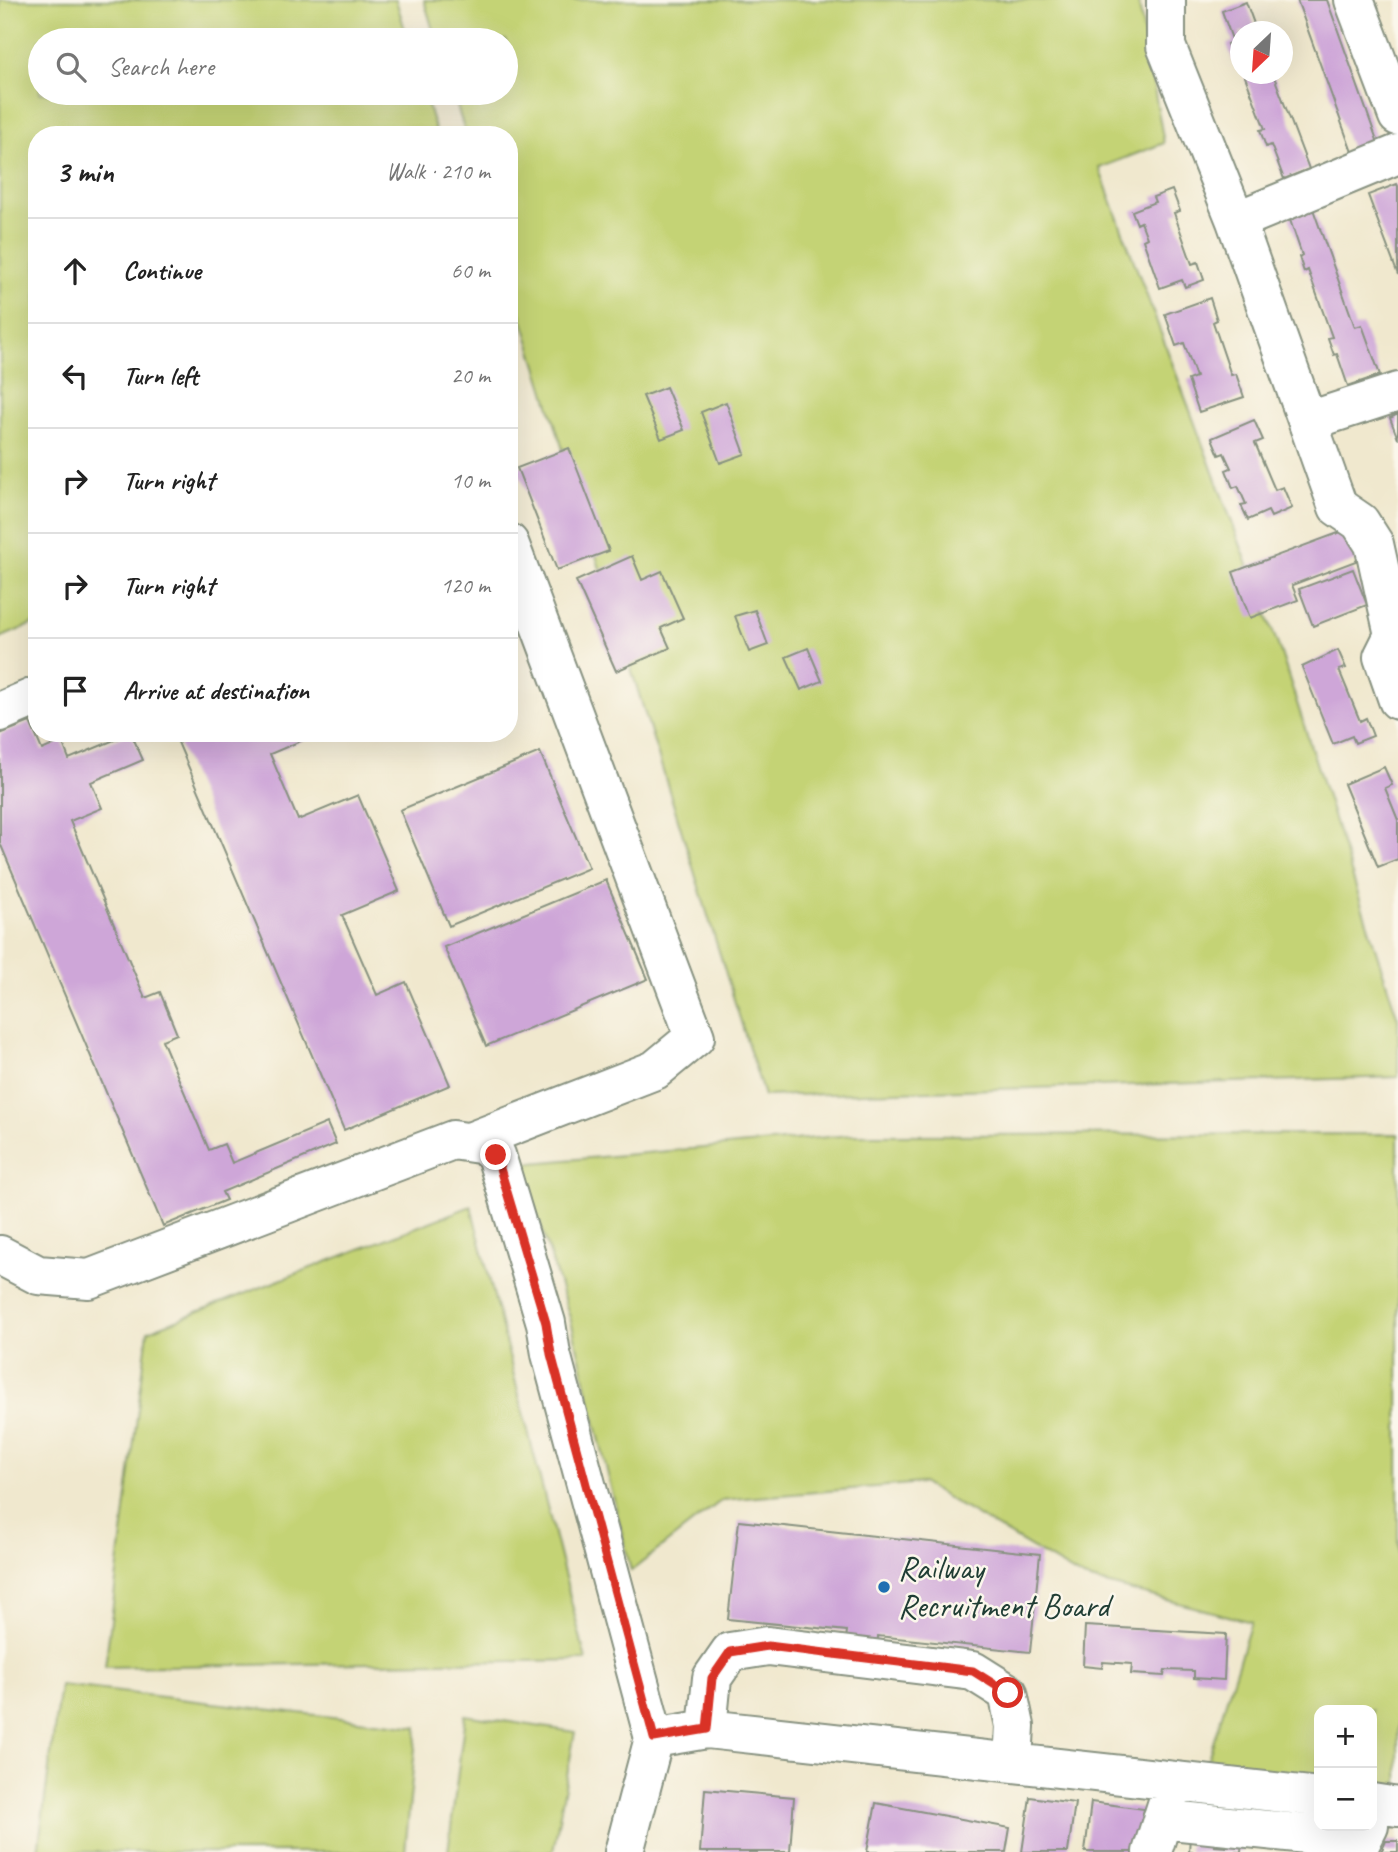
<!DOCTYPE html>
<meta charset="utf-8">
<style>
body{margin:0;font-family:Caveat,sans-serif;background:#f6f6f6;color:#222}
.controls{position:absolute;right:21px;bottom:21px;display:grid;overflow:hidden;border-radius:14px;box-shadow:0 7px 28px #0002}
.controls button{width:63px;height:63px;display:grid;place-items:center;padding:0;border:0;border-bottom:2px solid #e0e0e0;background:#fff;color:#222;font:35px sans-serif}
.compass{position:absolute;left:1230px;top:21px;width:63px;height:63px;border-radius:50%;background:#fff;box-shadow:0 7px 28px #0002;rotate:205deg}
.stop{position:absolute;width:21px;height:21px;margin:-16px;border:5px solid #d93025;border-radius:50%;background:#fff}
.stop.end{background:#d93025;border-color:#fff;box-shadow:0 2px 7px #0008}
.list{margin:0;padding:0;list-style:none}
h2{display:flex;justify-content:space-between;align-items:center;height:91px;margin:0;padding:0 28px;font-size:30px}
h2 small{font-size:23px;font-weight:400;color:#767676}
.list li{display:grid;grid-template-columns:46px 1fr auto;gap:21px;align-items:center;box-sizing:border-box;height:105px;padding:0 28px;border-top:2px solid #e0e0e0}
.list b{display:block;font-size:26px;white-space:nowrap}
.list em{font-size:23px;font-style:normal;color:#767676}
.icon{flex:none;width:38px;height:38px;fill:none;stroke:currentColor;stroke-width:2;stroke-linecap:round;stroke-linejoin:round}
.map{position:relative;flex:none;width:1398px;height:1852px;overflow:hidden}
.search{position:absolute;background:#fff;box-shadow:0 7px 28px #0002;left:28px;top:28px;width:490px;height:77px;display:flex;align-items:center;gap:18px;box-sizing:border-box;padding:0 24px;border-radius:38px;color:#767676;font-size:26px}
.panel{position:absolute;background:#fff;box-shadow:0 7px 28px #0002;left:28px;top:126px;width:490px;height:616px;border-radius:28px}
.map>svg:first-child{display:block}
.green{fill:#c4d375;stroke:#728854;stroke-width:2}
.building{fill:#cea6d8}
.lines{fill:none;stroke-linecap:round;stroke-linejoin:round}
.minor-casing{stroke:#889281;stroke-width:42}
.minor{stroke:#fff;stroke-width:38}
.route{stroke:#d93025;stroke-width:9}
.poi-dot{fill:#1f6fb2;stroke:#fbf7ec;stroke-width:2.5}
.labels{text-anchor:middle;dominant-baseline:central;stroke-width:5;stroke-linejoin:round;paint-order:stroke}
.poi-label{font-size:33px;fill:#1f3d34;stroke:#fbf7ec;text-anchor:start}
</style>
<div class="map">
<svg width="1398" height="1852" viewBox="0 0 1398 1852">
<rect width="100%" height="100%" fill="#fbf7ec"/>
<filter id="ink" filterUnits="userSpaceOnUse"><feTurbulence type="fractalNoise" baseFrequency=".0143" numOctaves="2"/><feDisplacementMap in="SourceGraphic" scale="14" xChannelSelector="R" yChannelSelector="G"/><feConvolveMatrix kernelMatrix="1 2 1 2 8 2 1 2 1" color-interpolation-filters="sRGB"/></filter>
<filter id="wash" filterUnits="userSpaceOnUse"><feTurbulence type="fractalNoise" baseFrequency=".00686" numOctaves="4" result="noise"/><feDisplacementMap in="SourceGraphic" scale="28" xChannelSelector="R" yChannelSelector="G"/><feGaussianBlur stdDeviation="1.57" result="paint"/><feColorMatrix in="noise" values="0 0 0 0 0 0 0 0 0 0 0 0 0 0 0 0 0 1.4 0 .05"/><feComposite in="paint" operator="in"/></filter>
<g filter="url(#wash)">
<rect width="100%" height="100%" fill="#f0e8ce"/>
<path class="green" d="M0,0H396L408,40H40V93H424L437,135H37V622L0,638Z
M424,0H1138L1164,143L1099,168L1281,653L1398,1019V1077L764,1096L509,276V135H466L453,93H506V40H436Z
M1398,1134V1792L1372,1789V1710H1319V1782L1205,1768L1251,1622L1083,1578L922,1483L722,1500L631,1571L571,1321L521,1164L851,1135Z
M471,1206L586,1660L105,1667L148,1331Z
M60,1685L417,1727L405,1852H38Z
M465,1715L575,1732L553,1852H448Z"/>
<g id="blocks">
<path class="building" d="M1297,0H1327L1378,143L1352,152Z
M1246,2L1257,32H1240V59L1233,61L1227,44L1233,42L1222,11Z
M1244,74H1273L1309,169L1284,179L1271,145L1266,147L1260,130L1265,129Z
M1397,184L1398,186V275L1368,195Z
M1172,190L1180,211L1174,213L1192,264L1198,262L1204,280L1185,287L1182,280L1160,288L1143,240L1147,238L1141,222L1137,224L1132,211L1155,202L1153,197Z
M1313,209L1355,327L1362,325L1380,375L1348,386L1337,354L1334,355L1328,338L1332,337L1308,270L1304,272L1299,257L1302,255L1289,217Z
M1210,298L1217,320L1213,322L1231,375L1236,374L1244,397L1199,412L1188,380L1196,377L1184,343L1176,346L1165,314Z
M666,387L684,430L661,439L643,396Z
M726,402L745,454L720,463L701,412Z
M1398,414V439L1390,418Z
M1254,420L1263,440L1255,443L1275,490L1283,487L1292,508L1271,517L1268,511L1248,520L1241,505L1246,504L1238,486L1233,488L1226,470L1231,468L1224,453L1219,455L1212,438Z
M569,448L609,551L557,570L517,468Z
M1349,529L1361,559L1292,585L1298,600L1250,618L1233,572Z
M632,556L642,580L662,571L683,618L661,628L670,648L616,671L576,581Z
M1353,569L1367,605L1313,626L1299,589Z
M755,610L768,645L749,652L735,616Z
M808,648L822,681L801,690L786,657Z
M1338,650L1346,668L1339,670L1360,721L1366,718L1373,736L1355,743L1352,736L1333,744L1302,667Z
M30,722L42,750L62,741L69,759L131,733L143,760L91,782L102,808L70,821L145,998L160,992L177,1034L162,1040L209,1150L224,1144L232,1163L327,1123L336,1144L222,1192L226,1200L163,1226L0,843V734Z
M174,733H300L303,740L270,754L298,820L358,795L399,891L342,915L377,995L406,982L450,1085L344,1130Z
M540,752L589,868L449,926L400,810Z
M1384,767L1392,785L1385,788L1398,820V859L1378,867L1344,784Z
M606,880L648,979L486,1046L444,947Z
M739,1521L1040,1554L1030,1652L878,1636L877,1651L845,1648L847,1631L728,1619Z
M1085,1626L1226,1634L1224,1680L1194,1678V1671L1165,1670L1164,1676L1131,1674L1132,1664L1103,1662L1102,1668L1083,1666Z
M705,1789L794,1797L790,1852H700Z
M1030,1797L1075,1803L1068,1852H1022Z
M1091,1802L1144,1809L1139,1852H1085Z
M876,1803L1010,1828L1006,1852H867Z
M1190,1836L1215,1838L1214,1846L1226,1847V1839L1242,1841L1241,1852H1189Z
M1386,1841H1398V1852H1381Z"/>
</g>
</g>
<g filter="url(#ink)">
<use href="#blocks" fill-opacity="0" stroke="#889281" stroke-width="2"/>
<g class="lines">
<defs>
<path id="minor" d="M1166,0V46L1236,221L1338,507L1360,522L1374,544L1394,635
M1354,0L1398,116
M1236,221L1398,154
M1309,421L1398,392
M1398,631L1394,635L1383,657L1398,700
M0,712L37,696
M472,1141L655,1070L695,1037L509,543
M0,1255L38,1275L89,1279L453,1140L486,1145L496,1155L546,1323L551,1354L654,1738L624,1852
M707,1729L712,1678L730,1652L768,1646L973,1671L1008,1693L1015,1726L1013,1761
M654,1738L707,1729L1319,1797
M1372,1803L1398,1807
M1162,1819L1335,1837
M1152,1852L1170,1795
M1356,1852L1369,1826"/>
</defs>
<use href="#minor" class="minor-casing"/>
<use href="#minor" class="minor"/>
</g>
</g>
<g class="lines" filter="url(#ink)">
<path class="route" d="M496,1155L546,1323L551,1354L654,1738L707,1729L712,1678L730,1652L768,1646L973,1671L1008,1693"/>
</g>
<circle class="poi-dot" cx="884" cy="1587" r="7"/>
<g class="labels">
<g class="poi-label">
<text x="898" y="1568">Railway<tspan x="898" dy="38">Recruitment Board</tspan></text>
</g>
</g>
</svg>
<div class="controls">
<button>+</button>
<button>−</button>
</div>
<svg class="compass" viewBox="-18 -18 36 36"><path d="M0-13l5 13h-10z" fill="#e53935"/><path d="M0 13l5-13h-10z" fill="#767676"/></svg>
<div class="stop" style="left:1008px;top:1693px"></div>
<div class="stop end" style="left:496px;top:1155px"></div>
<div class="search"><svg class="icon" aria-label="search" viewBox="0 0 24 24"><circle cx="10" cy="10" r="6"/><path d="M15 15l6 6"/></svg>Search here</div>
<section class="panel">
<h2>3 min<small>Walk · 210 m</small></h2>
<ul class="list">
<li><svg class="icon" aria-label="ahead" viewBox="0 0 24 24"><path d="M12 20V5M6 11l6-6 6 6"/></svg><div><b>Continue</b></div><em>60 m</em></li>
<li><svg class="icon" aria-label="left" viewBox="0 0 24 24"><path d="M17 20v-9H6M10 6l-5 5 5 5"/></svg><div><b>Turn left</b></div><em>20 m</em></li>
<li><svg class="icon" aria-label="right" viewBox="0 0 24 24"><path d="M7 20v-9h11M14 6l5 5-5 5"/></svg><div><b>Turn right</b></div><em>10 m</em></li>
<li><svg class="icon" aria-label="right" viewBox="0 0 24 24"><path d="M7 20v-9h11M14 6l5 5-5 5"/></svg><div><b>Turn right</b></div><em>120 m</em></li>
<li><svg class="icon" aria-label="arrive" viewBox="0 0 24 24"><path d="M6 21V4h12l-3 4 3 4H6"/></svg><div><b>Arrive at destination</b></div></li>
</ul>
</section>
</div>
